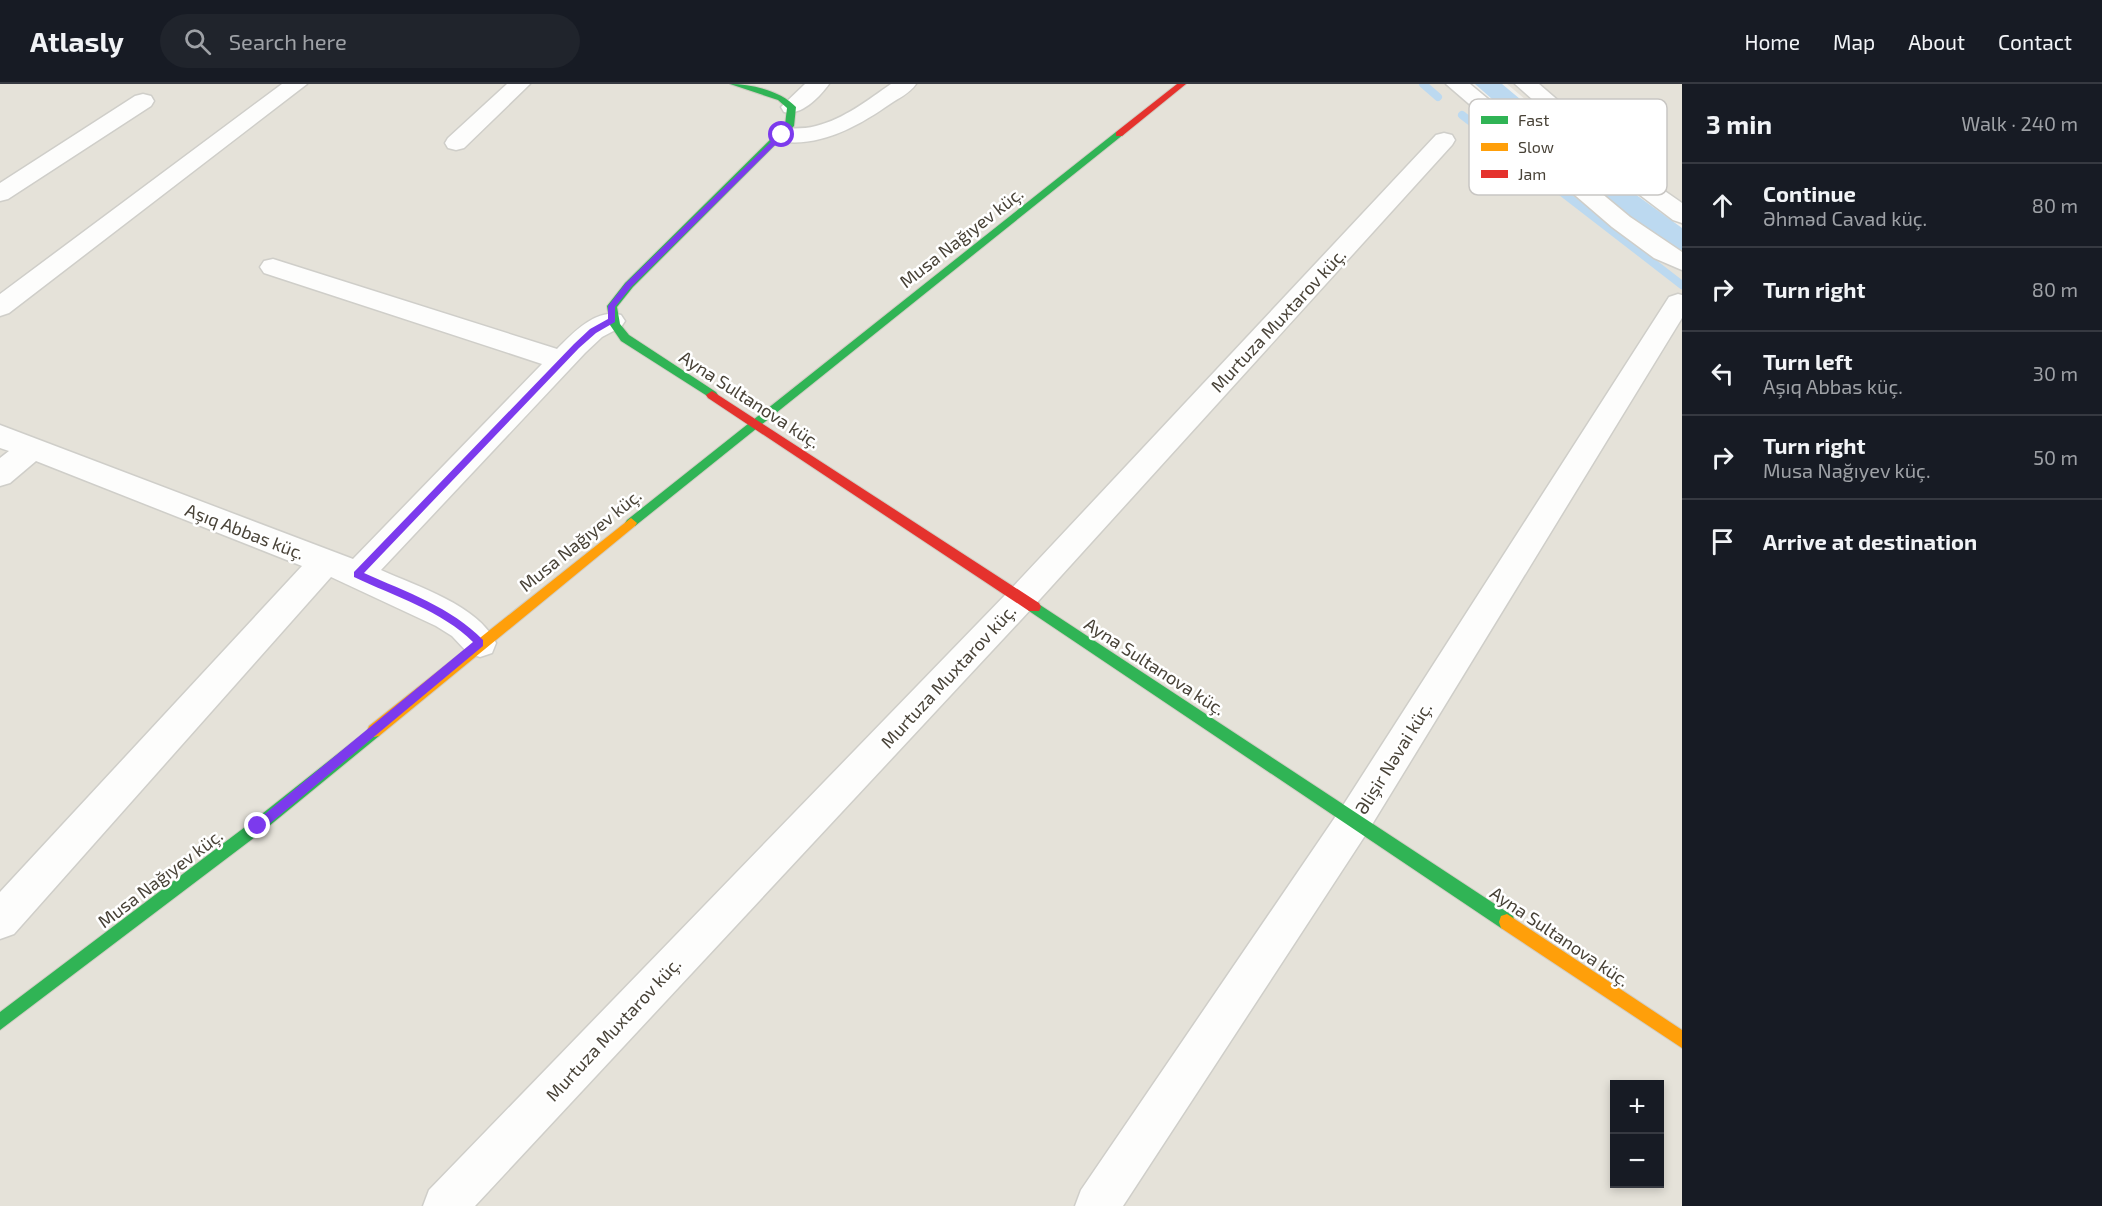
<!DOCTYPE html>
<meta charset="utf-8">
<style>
body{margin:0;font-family:"Exo 2",sans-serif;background:#20242c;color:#f1f3f6}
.controls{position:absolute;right:18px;bottom:18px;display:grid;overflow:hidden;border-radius:0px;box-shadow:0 3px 9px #0003}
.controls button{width:54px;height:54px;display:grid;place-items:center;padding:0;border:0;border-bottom:2px solid #363941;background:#171b24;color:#f1f3f6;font:30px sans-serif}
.stop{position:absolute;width:18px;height:18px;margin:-14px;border:4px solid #7c3aed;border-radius:50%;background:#fff}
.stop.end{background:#7c3aed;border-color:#fff;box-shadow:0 2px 6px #0008}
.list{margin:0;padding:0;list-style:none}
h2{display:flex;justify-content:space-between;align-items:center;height:78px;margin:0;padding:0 24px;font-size:26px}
h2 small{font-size:20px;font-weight:400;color:#9ea1a6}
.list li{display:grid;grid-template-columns:39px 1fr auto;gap:18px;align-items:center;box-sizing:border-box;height:84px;padding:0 24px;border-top:2px solid #363941}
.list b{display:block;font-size:22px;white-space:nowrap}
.list p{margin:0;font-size:20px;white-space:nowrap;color:#9ea1a6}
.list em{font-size:20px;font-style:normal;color:#9ea1a6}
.icon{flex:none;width:33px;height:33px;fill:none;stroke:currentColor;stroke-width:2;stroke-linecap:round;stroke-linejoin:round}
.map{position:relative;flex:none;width:1682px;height:1122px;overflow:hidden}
header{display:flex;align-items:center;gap:36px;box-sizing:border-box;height:84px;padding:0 30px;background:#171b24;border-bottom:2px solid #363941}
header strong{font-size:28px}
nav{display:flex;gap:33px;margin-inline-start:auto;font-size:21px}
.search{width:420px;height:54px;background:#20242c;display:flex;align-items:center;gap:15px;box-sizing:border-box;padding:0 21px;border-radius:33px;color:#9ea1a6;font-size:22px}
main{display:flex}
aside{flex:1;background:#171b24}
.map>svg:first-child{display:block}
.residential{fill:#e5e2d9;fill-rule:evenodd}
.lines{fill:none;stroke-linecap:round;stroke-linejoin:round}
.stream{stroke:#bcd9f0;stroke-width:8}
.canal{fill:#bcd9f0;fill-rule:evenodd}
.street-casing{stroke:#cfcec9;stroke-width:3}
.fast-casing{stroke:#d1cdc3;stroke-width:2}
.slow-casing{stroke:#d1cdc3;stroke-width:2}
.jam-casing{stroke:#d1cdc3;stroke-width:2}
.street{fill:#fdfdfc;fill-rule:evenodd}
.fast{fill:#30b455;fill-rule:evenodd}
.slow{fill:#ff9f0a;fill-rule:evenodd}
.jam{fill:#e5322d;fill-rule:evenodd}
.route{fill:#7c3aed}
.labels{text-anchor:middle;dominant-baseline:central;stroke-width:5;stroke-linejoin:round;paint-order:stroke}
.street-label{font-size:18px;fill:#484237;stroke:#fff}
.key{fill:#fff;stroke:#c8c6c3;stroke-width:1.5}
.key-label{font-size:16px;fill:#484237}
</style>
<header>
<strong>Atlasly</strong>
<div class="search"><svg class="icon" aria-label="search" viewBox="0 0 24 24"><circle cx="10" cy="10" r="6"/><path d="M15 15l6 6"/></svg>Search here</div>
<nav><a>Home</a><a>Map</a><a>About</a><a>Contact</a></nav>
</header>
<main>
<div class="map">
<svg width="1682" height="1122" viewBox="0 0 1682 1122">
<rect width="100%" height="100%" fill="#f1f0ec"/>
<path class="residential" d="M0,0H1469L1618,127L1682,170V1122H0ZM1614,1000H1660V1100H1614Z
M1507,0H1682V141L1629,103Z"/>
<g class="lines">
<path class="stream" d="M1423,0L1438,13
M1462,31L1682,201"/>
<path class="canal" d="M1475,0H1502L1624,102L1682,144V166L1672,163L1604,114Z"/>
<defs>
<path id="street" d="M282,0H307L9,229L0,232V210Z
M507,0H530L464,64L456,66L448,64L445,59L448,54Z
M805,0H829C819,14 801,32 784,28L781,23Z
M891,0H916C910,9 899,14 890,20C857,43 816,66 774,56L771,51L774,46C788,43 802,46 816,42C844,35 868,16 891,0Z
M1446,0H1470L1630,133L1682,168V186L1654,174L1612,143Z
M1515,0H1539L1656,101L1682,119V139L1673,136L1640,111Z
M143,10L151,12L154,17L151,22L8,115L0,117V99L135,12Z
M1444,49L1452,51L1455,56L1452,61L1032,524L475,1122H423L429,1106L1010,506L1436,51Z
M273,175L557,265C573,249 596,224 621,231L625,237L621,243L602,253L585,269L381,486C418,503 478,521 496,559L492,569L480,573L468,569L452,552L436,542L331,493L14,850L0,855V808L302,482L36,377L10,399L0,402V374L9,367L0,364V341L353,475L542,280L264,189L260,183L264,177Z
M1678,210L1682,211V234L1368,747L1123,1122H1075L1081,1106L1342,723L1669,213Z"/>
<path id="fast" d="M730,0C752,0 781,7 796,23L794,42L633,203L617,223L620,240L629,251L716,308L718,311L712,315L621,257L610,241L607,222L625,199L785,41L787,24L778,16Z
M1116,48L1124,50L635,442H627L625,439L627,436Z
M1034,517L1513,832L1515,838L1513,844L1507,846L1501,844L1029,527L1027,523L1029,519Z
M374,641L379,642L381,647L379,652L263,747L0,946V928L253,737Z"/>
<path id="slow" d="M631,434L637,439L635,442L379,652L374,653L369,652L367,647L369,642Z
M1507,830L1682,946V964L1501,844L1499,838L1501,832Z"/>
<path id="jam" d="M1177,0H1186L1122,52H1116V48Z
M712,307L1039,519L1041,523L1039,527H1029L708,314L706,311Z"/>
</defs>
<use href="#street" class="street-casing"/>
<use href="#fast" class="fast-casing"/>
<use href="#slow" class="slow-casing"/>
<use href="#jam" class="jam-casing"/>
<use href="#street" class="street"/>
<use href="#fast" class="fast"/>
<use href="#slow" class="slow"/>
<use href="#jam" class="jam"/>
</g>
<path class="route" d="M779,50L785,51L631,203L615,223V238L596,249L579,264L364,489C406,508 451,523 483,556V562L262,746H254V739L473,558C442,527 394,512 354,493V488L574,260L590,245L608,235V222L626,199Z"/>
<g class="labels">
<g class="street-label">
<text transform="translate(961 153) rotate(-38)">Musa Nağıyev küç.</text>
<text transform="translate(1278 236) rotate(-47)">Murtuza Muxtarov küç.</text>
<text transform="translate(750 315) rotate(33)">Ayna Sultanova küç.</text>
<text transform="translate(245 447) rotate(21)">Aşıq Abbas küç.</text>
<text transform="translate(580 456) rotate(-39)">Musa Nağıyev küç.</text>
<text transform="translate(1155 582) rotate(33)">Ayna Sultanova küç.</text>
<text transform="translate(948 592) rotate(-47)">Murtuza Muxtarov küç.</text>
<text transform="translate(1393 674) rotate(-58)">Əlişir Nəvai küç.</text>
<text transform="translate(160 794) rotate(-37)">Musa Nağıyev küç.</text>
<text transform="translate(1560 852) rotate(34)">Ayna Sultanova küç.</text>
<text transform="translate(613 945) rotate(-47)">Murtuza Muxtarov küç.</text>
</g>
</g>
<rect x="1469" y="15" width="198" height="96" rx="9" class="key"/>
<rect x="1481" y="32" width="27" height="8" fill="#30b455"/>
<rect x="1481" y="59" width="27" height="8" fill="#ff9f0a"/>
<rect x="1481" y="86" width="27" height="8" fill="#e5322d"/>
<g class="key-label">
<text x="1518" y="42">Fast</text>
<text x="1518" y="69">Slow</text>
<text x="1518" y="96">Jam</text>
</g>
</svg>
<div class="controls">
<button>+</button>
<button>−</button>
</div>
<div class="stop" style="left:782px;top:51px"></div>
<div class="stop end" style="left:258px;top:742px"></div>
</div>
<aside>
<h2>3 min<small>Walk · 240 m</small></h2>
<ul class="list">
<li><svg class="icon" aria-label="ahead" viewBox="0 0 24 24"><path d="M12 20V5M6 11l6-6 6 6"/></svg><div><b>Continue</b><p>Əhməd Cavad küç.</p></div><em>80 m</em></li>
<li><svg class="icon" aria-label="right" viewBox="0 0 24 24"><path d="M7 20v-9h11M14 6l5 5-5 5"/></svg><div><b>Turn right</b></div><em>80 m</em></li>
<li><svg class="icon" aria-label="left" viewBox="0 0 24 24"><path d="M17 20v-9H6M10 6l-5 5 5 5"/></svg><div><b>Turn left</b><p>Aşıq Abbas küç.</p></div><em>30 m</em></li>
<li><svg class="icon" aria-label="right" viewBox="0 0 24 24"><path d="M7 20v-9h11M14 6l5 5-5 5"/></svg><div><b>Turn right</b><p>Musa Nağıyev küç.</p></div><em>50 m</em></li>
<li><svg class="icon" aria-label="arrive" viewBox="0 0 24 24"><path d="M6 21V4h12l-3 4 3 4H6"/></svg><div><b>Arrive at destination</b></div></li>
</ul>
</aside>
</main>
